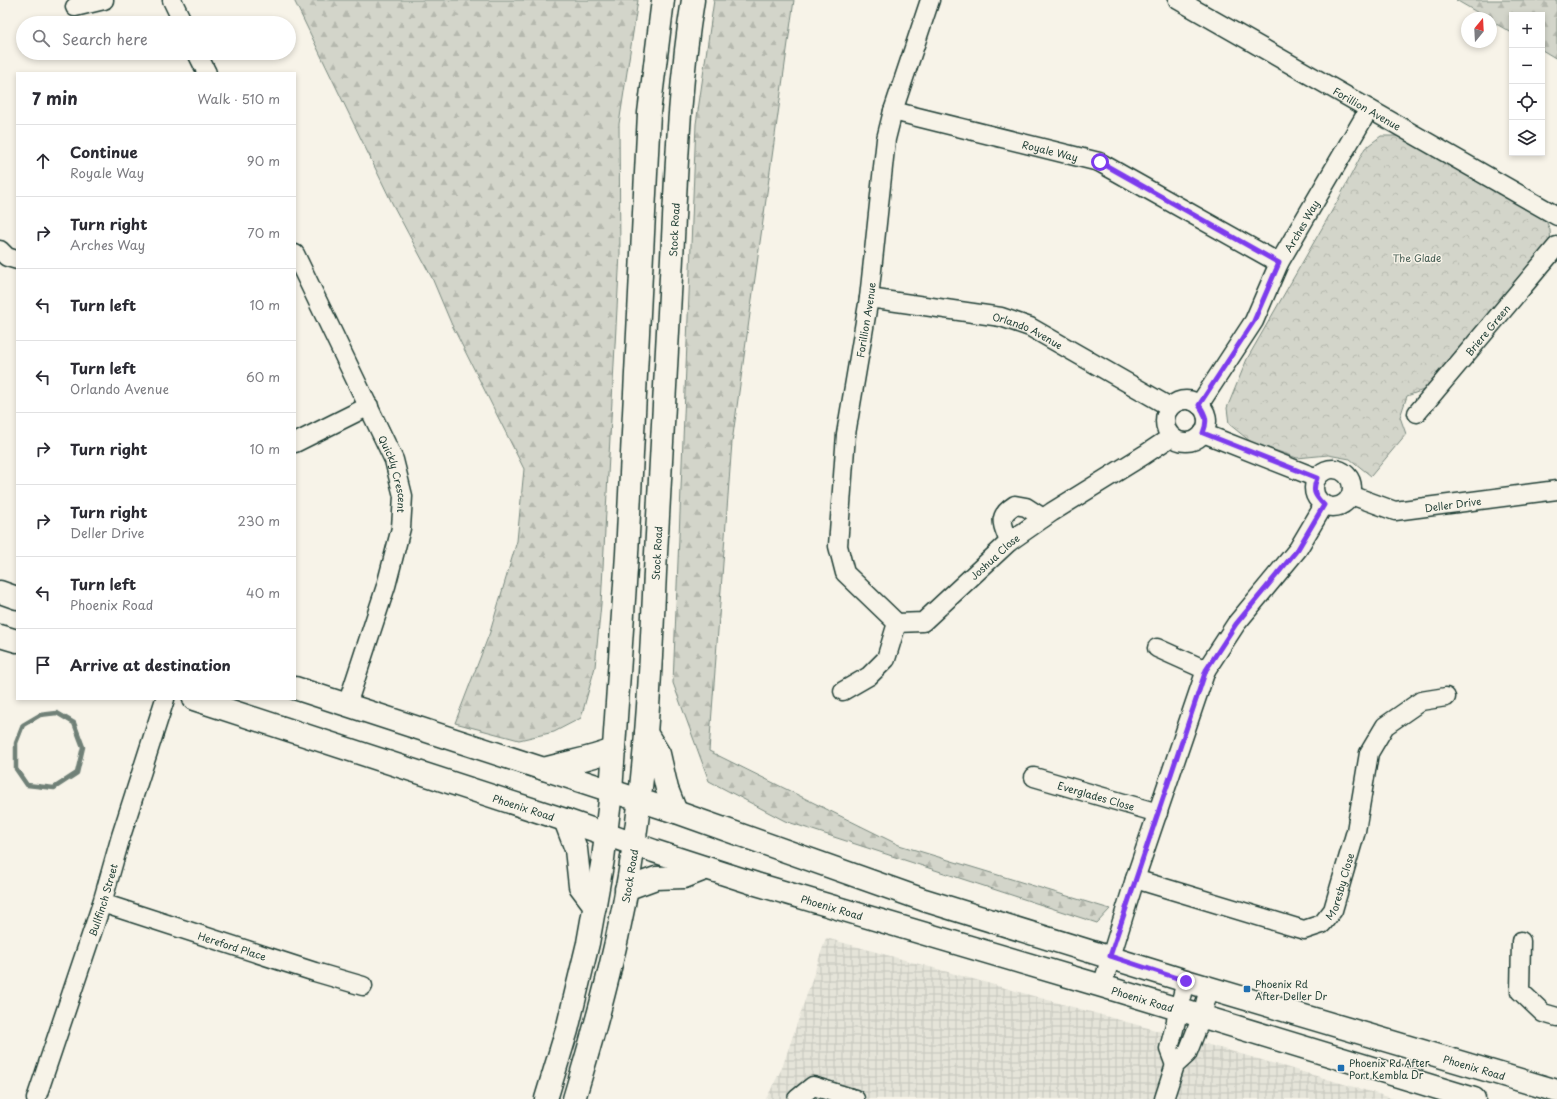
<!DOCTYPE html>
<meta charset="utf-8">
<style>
body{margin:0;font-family:"Playpen Sans",sans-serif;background:#f2f2f3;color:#2b2b33}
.controls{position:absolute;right:12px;top:12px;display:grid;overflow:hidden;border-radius:0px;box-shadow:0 2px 6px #0003}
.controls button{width:36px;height:36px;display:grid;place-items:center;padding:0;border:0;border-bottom:1px solid #e1e1e2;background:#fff;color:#2b2b33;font:20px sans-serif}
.compass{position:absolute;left:1461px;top:12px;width:36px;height:36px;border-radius:50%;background:#fff;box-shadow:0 2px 6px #0003;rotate:18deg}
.stop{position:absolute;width:12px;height:12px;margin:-9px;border:3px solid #7c3aed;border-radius:50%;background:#fff}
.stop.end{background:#7c3aed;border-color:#fff;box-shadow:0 1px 4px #0008}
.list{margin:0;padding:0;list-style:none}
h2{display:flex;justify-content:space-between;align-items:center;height:52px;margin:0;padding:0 16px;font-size:17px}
h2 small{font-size:13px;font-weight:400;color:#7c7c81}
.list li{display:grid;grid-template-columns:26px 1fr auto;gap:12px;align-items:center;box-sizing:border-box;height:72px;padding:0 16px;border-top:1px solid #e1e1e2}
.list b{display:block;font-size:15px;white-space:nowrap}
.list p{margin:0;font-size:13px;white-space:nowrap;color:#7c7c81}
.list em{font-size:13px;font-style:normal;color:#7c7c81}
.icon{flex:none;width:22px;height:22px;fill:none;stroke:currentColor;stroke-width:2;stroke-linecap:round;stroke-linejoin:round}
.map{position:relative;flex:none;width:1557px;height:1099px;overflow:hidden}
.search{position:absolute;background:#fff;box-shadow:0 2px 6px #0003;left:16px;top:16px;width:280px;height:44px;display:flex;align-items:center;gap:10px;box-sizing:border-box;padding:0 14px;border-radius:22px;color:#7c7c81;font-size:15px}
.panel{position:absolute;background:#fff;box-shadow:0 2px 6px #0003;left:16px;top:72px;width:280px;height:628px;border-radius:0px}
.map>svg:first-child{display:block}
.industrial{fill:url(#industrial-grid)}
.forest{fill:url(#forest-firs);stroke:#79897f}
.park{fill:url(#park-crowns);stroke:#79897f}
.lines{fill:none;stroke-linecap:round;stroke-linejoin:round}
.stream{stroke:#6f8077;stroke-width:4.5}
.minor-casing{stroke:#1f3d34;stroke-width:21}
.major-casing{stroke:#1f3d34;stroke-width:25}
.highway-casing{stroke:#1f3d34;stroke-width:25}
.minor{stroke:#f7f3e8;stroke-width:18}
.major{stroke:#f7f3e8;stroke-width:22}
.highway{stroke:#f7f3e8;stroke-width:22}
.route{stroke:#7c3aed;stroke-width:5}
.poi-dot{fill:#1f6fb2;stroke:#f7f3e8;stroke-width:1.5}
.labels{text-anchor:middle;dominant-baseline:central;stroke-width:3;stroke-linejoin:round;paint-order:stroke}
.street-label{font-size:10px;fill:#1f3d34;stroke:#f7f3e8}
.park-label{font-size:10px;fill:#435b52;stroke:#f7f3e8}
.poi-label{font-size:10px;fill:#1f3d34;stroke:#f7f3e8;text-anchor:start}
</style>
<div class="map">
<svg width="1557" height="1099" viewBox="0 0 1557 1099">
<defs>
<pattern id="industrial-grid" width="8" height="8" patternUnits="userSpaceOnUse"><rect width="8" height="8" fill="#e5e4d9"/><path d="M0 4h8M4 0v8" fill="none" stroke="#c4c4bb"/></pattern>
<pattern id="forest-firs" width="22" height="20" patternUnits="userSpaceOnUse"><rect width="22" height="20" fill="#d3d5ca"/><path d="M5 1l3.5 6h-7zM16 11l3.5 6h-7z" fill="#b5b8ae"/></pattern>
<pattern id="park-crowns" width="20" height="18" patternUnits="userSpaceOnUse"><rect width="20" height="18" fill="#d3d5ca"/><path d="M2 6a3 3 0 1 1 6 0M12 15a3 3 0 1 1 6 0" fill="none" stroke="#b5b8ae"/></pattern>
</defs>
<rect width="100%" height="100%" fill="#f7f3e8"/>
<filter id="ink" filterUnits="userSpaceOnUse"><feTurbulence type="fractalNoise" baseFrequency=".025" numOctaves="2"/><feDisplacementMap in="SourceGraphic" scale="8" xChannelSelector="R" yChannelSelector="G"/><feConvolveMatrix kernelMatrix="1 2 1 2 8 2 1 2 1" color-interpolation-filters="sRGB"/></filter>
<g filter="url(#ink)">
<path class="industrial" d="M826,938L1234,1052L1395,1099H766L782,1068Z"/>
<path class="forest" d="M294,0H638L619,124L620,253L601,604L595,667L581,718L554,732L519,740L455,723L490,632L517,541L524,469L451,323L432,278L393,205Z
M714,0H794L732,442L709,751L899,845L1110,909L1097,923L785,821L709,781L673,683L696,124Z
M1456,0H1557V59L1542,50V15H1512V33L1491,21V18H1487Z"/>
<path class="park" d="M1381,136H1397L1421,147L1544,216L1550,230L1551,245L1437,385L1407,396L1400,417L1406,434L1371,476L1350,459L1328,455L1297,458L1251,442L1229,424L1227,408L1247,359L1337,202L1365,148Z"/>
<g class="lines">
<path class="stream" d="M57,713L74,723L83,747L77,773L54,788L27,785L16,769V743L23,725L40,715Z"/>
<defs>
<g id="minor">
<path d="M172,0L183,23"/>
<path id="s1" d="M1178,0L1557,216"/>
<path d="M75,7L104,0"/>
<path d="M197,53L207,73"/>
<path id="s2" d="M893,111L1099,162L1279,263"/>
<path d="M0,250L7,257L17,260"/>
<path id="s3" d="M295,254L394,460L403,496L401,528L386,586L347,705"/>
<path id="s4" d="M869,298L1001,317L1030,327L1170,407"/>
<circle cx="1186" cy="421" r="21"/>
<path id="s5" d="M1199,405L1254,321L1279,263L1369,109"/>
<path id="s6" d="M1417,413L1557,246"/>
<path d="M1203,433L1317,478"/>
<path d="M295,443L369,406"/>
<circle cx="1333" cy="488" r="19"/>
<path id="s7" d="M1351,495L1395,511L1557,490"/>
<path d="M1009,542C1003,524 996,517 1015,505L1026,507L1043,518"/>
<path id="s8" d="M897,623L845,573L838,546L846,434L869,298L886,139L893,111L930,0"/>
<path id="s9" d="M897,623L923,622L1009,542L1052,512L1144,455L1171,437"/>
<path d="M1157,648L1206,670"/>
<path d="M843,691L869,676L886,659L897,623"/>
<path id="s10" d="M1034,777L1158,813"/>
<path id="s11" d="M1135,879L1304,930L1322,924L1333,910L1356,831L1369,753L1385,726L1421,701L1446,697"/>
<path id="s12" d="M102,903L315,972L363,986"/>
<path d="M1521,941L1520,991L1543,1013L1557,1017"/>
<path d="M1102,986L1135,879L1206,670L1236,624L1298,549L1324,505"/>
<path d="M1175,1065L1169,1049L1186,981"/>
<path id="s13" d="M36,1099L102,903L121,836L165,699"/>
<path d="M797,1099L813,1086L855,1099"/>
<path d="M1164,1099L1175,1065L1187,1054L1202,1016L1209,988"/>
</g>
<g id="major">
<path d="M0,592L17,598"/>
<path d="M0,636L17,641"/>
<path id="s14" d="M295,688L676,812L924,900L1186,981L1557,1091"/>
<path id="s15" d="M194,699L565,820L654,851L756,884L1102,986L1474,1099"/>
</g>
<g id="highway">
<path d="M646,733L659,754L667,789L676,812"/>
<path d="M544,769C568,762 591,759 615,749"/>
<path d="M565,820L576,849L580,886L595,906"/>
<path d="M626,889L656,878L684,877L707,868"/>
<path d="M546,1099L567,1030L588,943L603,859L611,792L627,554L649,113L663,0"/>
<path id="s16" d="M574,1099C599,1016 622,931 634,844C647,754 651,663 655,572C660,480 665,387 670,294C676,196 677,97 693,0"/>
</g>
</defs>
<use href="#minor" class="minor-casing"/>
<use href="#major" class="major-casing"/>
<use href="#highway" class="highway-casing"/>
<use href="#minor" class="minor"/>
<use href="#major" class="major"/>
<use href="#highway" class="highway"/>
</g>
</g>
<g class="lines" filter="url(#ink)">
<path class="route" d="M1100,162L1279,263L1254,321L1199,405C1206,415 1208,421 1203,433L1317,478C1312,491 1314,495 1324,505L1298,549L1236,624L1206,670L1110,956L1186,981"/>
</g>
<g class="poi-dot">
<rect x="1243" y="985" width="8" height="8" rx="2"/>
<rect x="1337" y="1064" width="8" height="8" rx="2"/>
</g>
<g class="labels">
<g class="street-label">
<text stroke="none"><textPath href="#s1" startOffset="218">Forillion Avenue</textPath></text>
<text stroke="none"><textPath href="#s2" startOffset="162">Royale Way</textPath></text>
<text stroke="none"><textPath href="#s5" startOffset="207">Arches Way</textPath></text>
<text stroke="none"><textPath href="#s16" startOffset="878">Stock Road</textPath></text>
<text stroke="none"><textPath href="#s8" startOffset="328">Forillion Avenue</textPath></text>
<text stroke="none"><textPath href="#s6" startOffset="109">Briere Green</textPath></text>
<text stroke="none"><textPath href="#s4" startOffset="163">Orlando Avenue</textPath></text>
<text stroke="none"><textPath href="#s3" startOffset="242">Quickly Crescent</textPath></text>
<text stroke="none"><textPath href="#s7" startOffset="105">Deller Drive</textPath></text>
<text stroke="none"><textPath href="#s16" startOffset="554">Stock Road</textPath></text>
<text stroke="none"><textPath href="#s9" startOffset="123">Joshua Close</textPath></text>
<text stroke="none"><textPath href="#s10" startOffset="65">Everglades Close</textPath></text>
<text stroke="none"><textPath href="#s15" startOffset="347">Phoenix Road</textPath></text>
<text stroke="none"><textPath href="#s16" startOffset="230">Stock Road</textPath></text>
<text stroke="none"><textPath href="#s11" startOffset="238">Moresby Close</textPath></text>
<text stroke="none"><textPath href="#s13" startOffset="210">Bullfinch Street</textPath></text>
<text stroke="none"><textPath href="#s15" startOffset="671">Phoenix Road</textPath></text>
<text stroke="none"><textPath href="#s12" startOffset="137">Hereford Place</textPath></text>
<text stroke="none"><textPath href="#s15" startOffset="995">Phoenix Road</textPath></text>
<text stroke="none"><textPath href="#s14" startOffset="1239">Phoenix Road</textPath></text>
</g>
<g class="park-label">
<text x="1417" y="257">The Glade</text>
</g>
<g class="poi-label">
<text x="1255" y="983">Phoenix Rd<tspan x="1255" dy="12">After Deller Dr</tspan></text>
<text x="1349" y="1062">Phoenix Rd After<tspan x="1349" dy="12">Port Kembla Dr</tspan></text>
</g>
</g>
</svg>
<div class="controls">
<button>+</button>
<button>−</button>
<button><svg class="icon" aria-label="locate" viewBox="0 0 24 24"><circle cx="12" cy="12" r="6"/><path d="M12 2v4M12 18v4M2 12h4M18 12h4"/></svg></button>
<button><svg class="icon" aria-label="layers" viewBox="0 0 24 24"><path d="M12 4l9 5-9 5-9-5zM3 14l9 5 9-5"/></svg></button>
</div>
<svg class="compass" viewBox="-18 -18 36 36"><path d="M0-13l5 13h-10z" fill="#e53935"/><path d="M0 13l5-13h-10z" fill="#7c7c81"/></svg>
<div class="stop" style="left:1100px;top:162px"></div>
<div class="stop end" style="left:1186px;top:981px"></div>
<div class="search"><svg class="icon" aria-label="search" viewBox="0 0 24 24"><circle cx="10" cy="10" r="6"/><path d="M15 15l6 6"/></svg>Search here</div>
<section class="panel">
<h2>7 min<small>Walk · 510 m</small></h2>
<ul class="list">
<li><svg class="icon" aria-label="ahead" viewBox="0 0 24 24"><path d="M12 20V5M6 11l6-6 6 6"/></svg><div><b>Continue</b><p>Royale Way</p></div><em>90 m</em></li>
<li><svg class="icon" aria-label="right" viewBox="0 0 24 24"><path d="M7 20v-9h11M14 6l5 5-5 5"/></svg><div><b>Turn right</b><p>Arches Way</p></div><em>70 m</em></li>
<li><svg class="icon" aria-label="left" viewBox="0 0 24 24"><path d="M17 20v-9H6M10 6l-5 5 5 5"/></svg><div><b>Turn left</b></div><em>10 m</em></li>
<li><svg class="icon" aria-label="left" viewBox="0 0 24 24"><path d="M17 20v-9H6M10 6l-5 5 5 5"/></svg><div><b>Turn left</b><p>Orlando Avenue</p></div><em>60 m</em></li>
<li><svg class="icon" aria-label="right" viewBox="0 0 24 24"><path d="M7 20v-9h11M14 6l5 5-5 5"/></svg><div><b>Turn right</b></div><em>10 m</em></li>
<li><svg class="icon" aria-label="right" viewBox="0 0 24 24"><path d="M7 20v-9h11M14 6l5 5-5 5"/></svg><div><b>Turn right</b><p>Deller Drive</p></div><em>230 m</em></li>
<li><svg class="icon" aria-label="left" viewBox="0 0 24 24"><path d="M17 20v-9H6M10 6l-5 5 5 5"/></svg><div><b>Turn left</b><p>Phoenix Road</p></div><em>40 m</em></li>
<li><svg class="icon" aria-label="arrive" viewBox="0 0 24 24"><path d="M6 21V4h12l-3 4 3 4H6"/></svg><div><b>Arrive at destination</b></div></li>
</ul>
</section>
</div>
